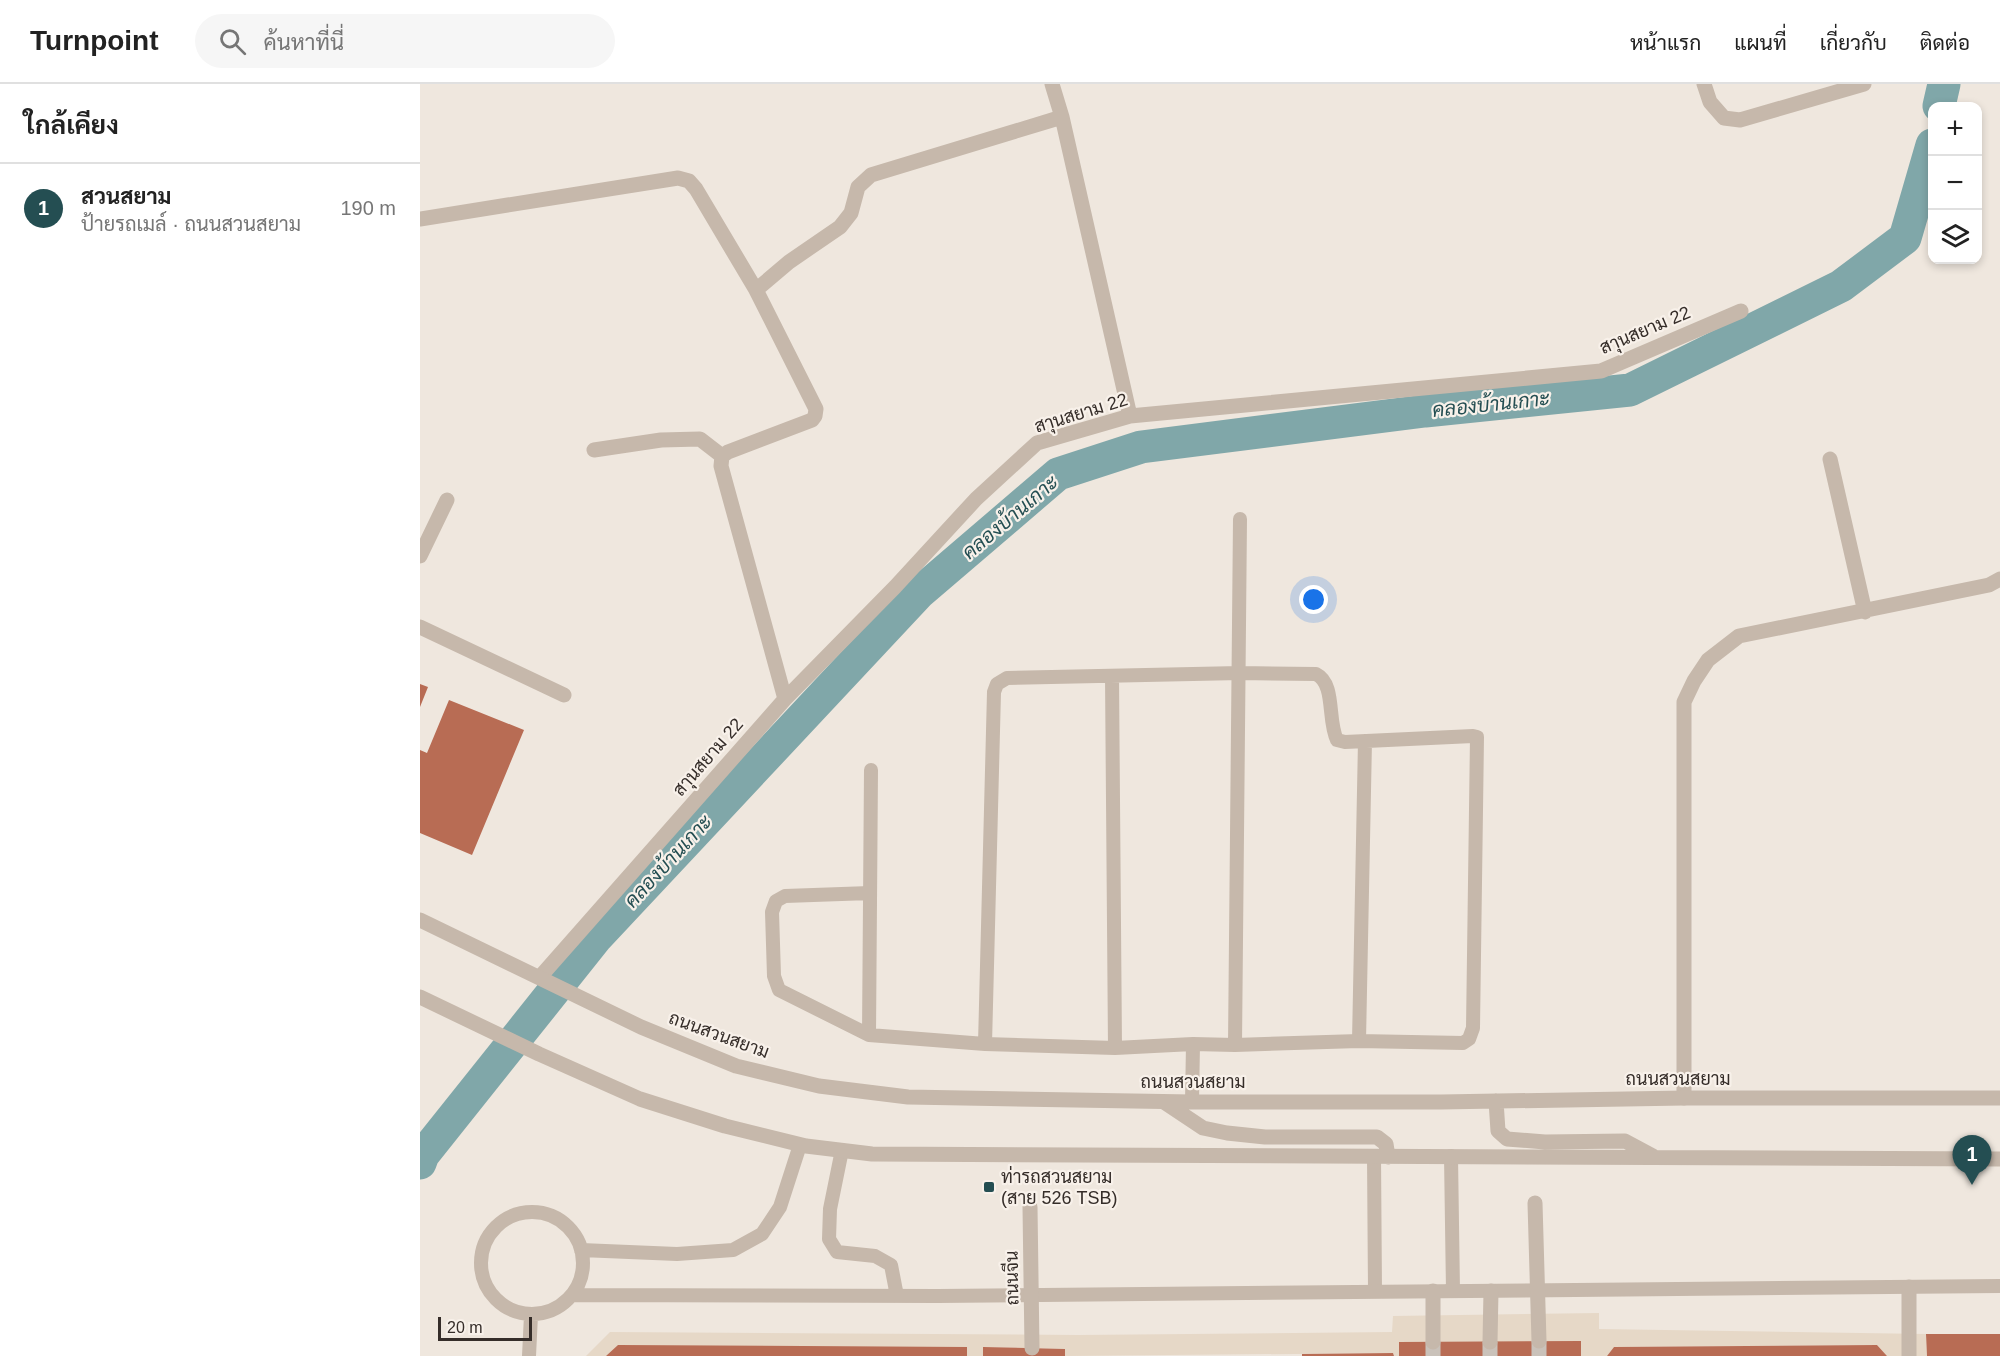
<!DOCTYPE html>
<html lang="th">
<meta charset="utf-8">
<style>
body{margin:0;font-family:Helvetica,Sarabun,sans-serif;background:#f6f6f6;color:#222}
.controls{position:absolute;right:18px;top:18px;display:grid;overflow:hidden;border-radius:12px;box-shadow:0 3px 9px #0003}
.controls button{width:54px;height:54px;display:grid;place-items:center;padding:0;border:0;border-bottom:2px solid #e0e0e0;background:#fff;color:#222;font:30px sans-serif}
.scale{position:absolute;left:18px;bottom:15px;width:94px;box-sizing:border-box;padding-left:6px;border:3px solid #352d29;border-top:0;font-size:16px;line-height:21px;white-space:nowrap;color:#352d29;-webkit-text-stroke:4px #f8f1ea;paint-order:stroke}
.you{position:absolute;left:894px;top:516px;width:21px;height:21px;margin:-15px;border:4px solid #fff;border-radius:50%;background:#1a73e8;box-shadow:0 0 0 9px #1a73e833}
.badge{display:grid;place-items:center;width:39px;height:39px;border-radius:50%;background:#244e52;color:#fff;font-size:20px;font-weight:700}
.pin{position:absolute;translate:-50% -50px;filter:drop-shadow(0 2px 3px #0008)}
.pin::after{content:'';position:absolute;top:32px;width:21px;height:18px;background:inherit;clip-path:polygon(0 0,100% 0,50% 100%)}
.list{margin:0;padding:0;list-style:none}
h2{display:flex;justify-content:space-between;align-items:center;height:78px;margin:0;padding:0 24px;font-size:26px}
h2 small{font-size:20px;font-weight:400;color:#767676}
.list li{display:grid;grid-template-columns:39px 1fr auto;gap:18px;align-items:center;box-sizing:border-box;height:90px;padding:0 24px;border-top:2px solid #e0e0e0}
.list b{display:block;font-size:22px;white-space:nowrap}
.list p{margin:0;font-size:20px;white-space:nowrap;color:#767676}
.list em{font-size:20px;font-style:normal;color:#767676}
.icon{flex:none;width:33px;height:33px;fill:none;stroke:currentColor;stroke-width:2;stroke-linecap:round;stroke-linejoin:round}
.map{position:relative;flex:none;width:1580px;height:1272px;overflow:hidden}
header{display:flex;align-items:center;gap:36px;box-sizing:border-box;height:84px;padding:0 30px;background:#fff;border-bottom:2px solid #e0e0e0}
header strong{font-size:28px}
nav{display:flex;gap:33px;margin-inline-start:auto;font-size:21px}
.search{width:420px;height:54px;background:#f6f6f6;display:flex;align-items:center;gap:15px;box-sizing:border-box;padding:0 21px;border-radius:33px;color:#767676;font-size:22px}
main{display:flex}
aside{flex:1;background:#fff}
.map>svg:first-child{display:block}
.plaza{fill:#e6d8c7}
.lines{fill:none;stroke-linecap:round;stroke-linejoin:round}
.canal{stroke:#80a7a9;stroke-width:33}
.building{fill:#b86c54}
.pedestrian-tunnel{stroke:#cac2ba;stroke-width:15;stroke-dasharray:15 8;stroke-linecap:butt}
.service{stroke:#c6b8ab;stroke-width:14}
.pedestrian{stroke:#c6b8ab;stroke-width:15}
.minor{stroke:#c6b8ab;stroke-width:15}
.tertiary{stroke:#c6b8ab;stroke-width:15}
.poi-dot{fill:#244e52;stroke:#f8f1ea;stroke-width:2}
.labels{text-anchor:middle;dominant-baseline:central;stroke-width:4.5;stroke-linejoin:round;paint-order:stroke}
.street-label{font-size:18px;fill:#352d29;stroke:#f8f1ea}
.poi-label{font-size:18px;fill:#352d29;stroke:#f8f1ea;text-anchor:start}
.water-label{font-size:20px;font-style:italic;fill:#244e52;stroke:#f8f1ea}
</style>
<header>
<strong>Turnpoint</strong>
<div class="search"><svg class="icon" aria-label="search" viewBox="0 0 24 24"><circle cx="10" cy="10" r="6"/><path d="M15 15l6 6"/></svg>ค้นหาที่นี่</div>
<nav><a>หน้าแรก</a><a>แผนที่</a><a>เกี่ยวกับ</a><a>ติดต่อ</a></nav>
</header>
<main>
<aside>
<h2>ใกล้เคียง<small></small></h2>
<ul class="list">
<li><span class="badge">1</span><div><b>สวนสยาม</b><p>ป้ายรถเมล์ · ถนนสวนสยาม</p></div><em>190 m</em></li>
</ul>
</aside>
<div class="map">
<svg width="1580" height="1272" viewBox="0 0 1580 1272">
<rect width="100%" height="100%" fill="#efe7de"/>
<path class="plaza" d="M1179,1229V1245L1506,1250L1507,1272H1467L1457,1261L1194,1263L1187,1272H1161L979,1258V1272H974L973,1269L645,1272V1265L563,1263V1272H166L190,1248L658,1251L972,1248L973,1232Z"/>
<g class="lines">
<path class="canal" d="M1519,22L1524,0
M0,1079L3,1071L176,854L499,509L638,390L721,363L1005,327L1210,306L1421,202L1485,154L1512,61"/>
</g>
<path class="building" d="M0,600L8,603L0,623Z
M29,616L104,646L52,771L0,749V666L7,669Z
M1506,1250H1580V1272H1507Z
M1161,1257V1272H979V1258Z
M198,1261L547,1263V1272H186Z
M1457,1261L1467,1272H1187L1194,1263Z
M563,1263L645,1265V1272H563Z
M973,1269L974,1272H882V1270Z"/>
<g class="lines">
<path class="pedestrian-tunnel" d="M1119,1257V1272
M1013,1258V1272
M1070,1272V1258"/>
<path class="service" d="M692,592L695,964
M450,809L365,812L356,817L352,828L354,892L359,906L449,951L565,960L695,964L773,960L815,961L939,957L1043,959L1049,955L1053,944L1057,653L1053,652L925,658L917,656C907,636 916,600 896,590L820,589L587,594L577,600L574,608L565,960
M449,951L451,686
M939,957L945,657
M815,961L820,435
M772,1018L773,960
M422,1066L410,1125L409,1155L417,1168L455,1172L471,1181L477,1212
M954,1072L955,1207
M1031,1072L1033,1207
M61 1179a51 51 0 1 1 102 0a51 51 0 1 1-102 0Z
M161,1166L257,1170L313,1166L342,1150L360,1123L380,1061
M152,1211L518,1212L1580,1202
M109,1272L111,1231"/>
<path class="pedestrian" d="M1115,1119L1119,1257
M610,1123L612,1264
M1489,1203V1272
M1013,1207V1258
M1070,1258L1071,1207"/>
<path class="minor" d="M632,0L642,33L710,332
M1284,0L1290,18L1304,34L1320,36L1444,0
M0,135L258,94L269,97L276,105L336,206L396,325L395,332L392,336L308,368L302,372
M336,206L369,178L420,143L431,129L438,103L451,91L642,33
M174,366L241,356L280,355L302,372
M302,372L301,382L365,615
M1410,375L1445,528
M0,472L27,416
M0,543L144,611
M120,893L365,615L475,503L556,415L617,359L710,332L1181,287L1321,227
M1264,1014V618L1274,597L1288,576L1319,552L1569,501L1580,495"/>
<path class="tertiary" d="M0,836L221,943L316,982L399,1002L488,1013L772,1018H1021L1264,1014H1580
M0,913L119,970L220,1015L305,1042L386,1062L452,1070L1580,1075
M1076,1017L1078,1047L1087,1055L1125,1058L1205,1057L1233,1072
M744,1018L783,1044L807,1049L845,1053H957L966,1060L968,1073"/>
</g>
<rect class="poi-dot" x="563" y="1097" width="12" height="12" rx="3"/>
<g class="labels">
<g class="street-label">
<text transform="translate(1225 246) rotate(-23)">สาุนสยาม 22</text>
<text transform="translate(661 329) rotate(-17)">สาุนสยาม 22</text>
<text transform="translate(288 673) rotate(-49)">สาุนสยาม 22</text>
<text transform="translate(299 951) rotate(20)">ถนนสวนสยาม</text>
<text x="1258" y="995">ถนนสวนสยาม</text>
<text x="773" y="998">ถนนสวนสยาม</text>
<text transform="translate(592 1194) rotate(-91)">ถนนจีน</text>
</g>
<g class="poi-label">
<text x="581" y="1093">ท่ารถสวนสยาม<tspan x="581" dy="21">(สาย 526 TSB)</tspan></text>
</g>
<g class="water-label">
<text transform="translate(1071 320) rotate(-6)">คลองบ้านเกาะ</text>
<text transform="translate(590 433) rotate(-40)">คลองบ้านเกาะ</text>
<text transform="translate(248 777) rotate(-47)">คลองบ้านเกาะ</text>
</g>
</g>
</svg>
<div class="controls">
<button>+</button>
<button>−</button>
<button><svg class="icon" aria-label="layers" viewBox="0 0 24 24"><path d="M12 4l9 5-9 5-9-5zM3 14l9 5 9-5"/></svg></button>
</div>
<div class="scale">20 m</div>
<div class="you"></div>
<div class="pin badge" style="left:1552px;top:1101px">1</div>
</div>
</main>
